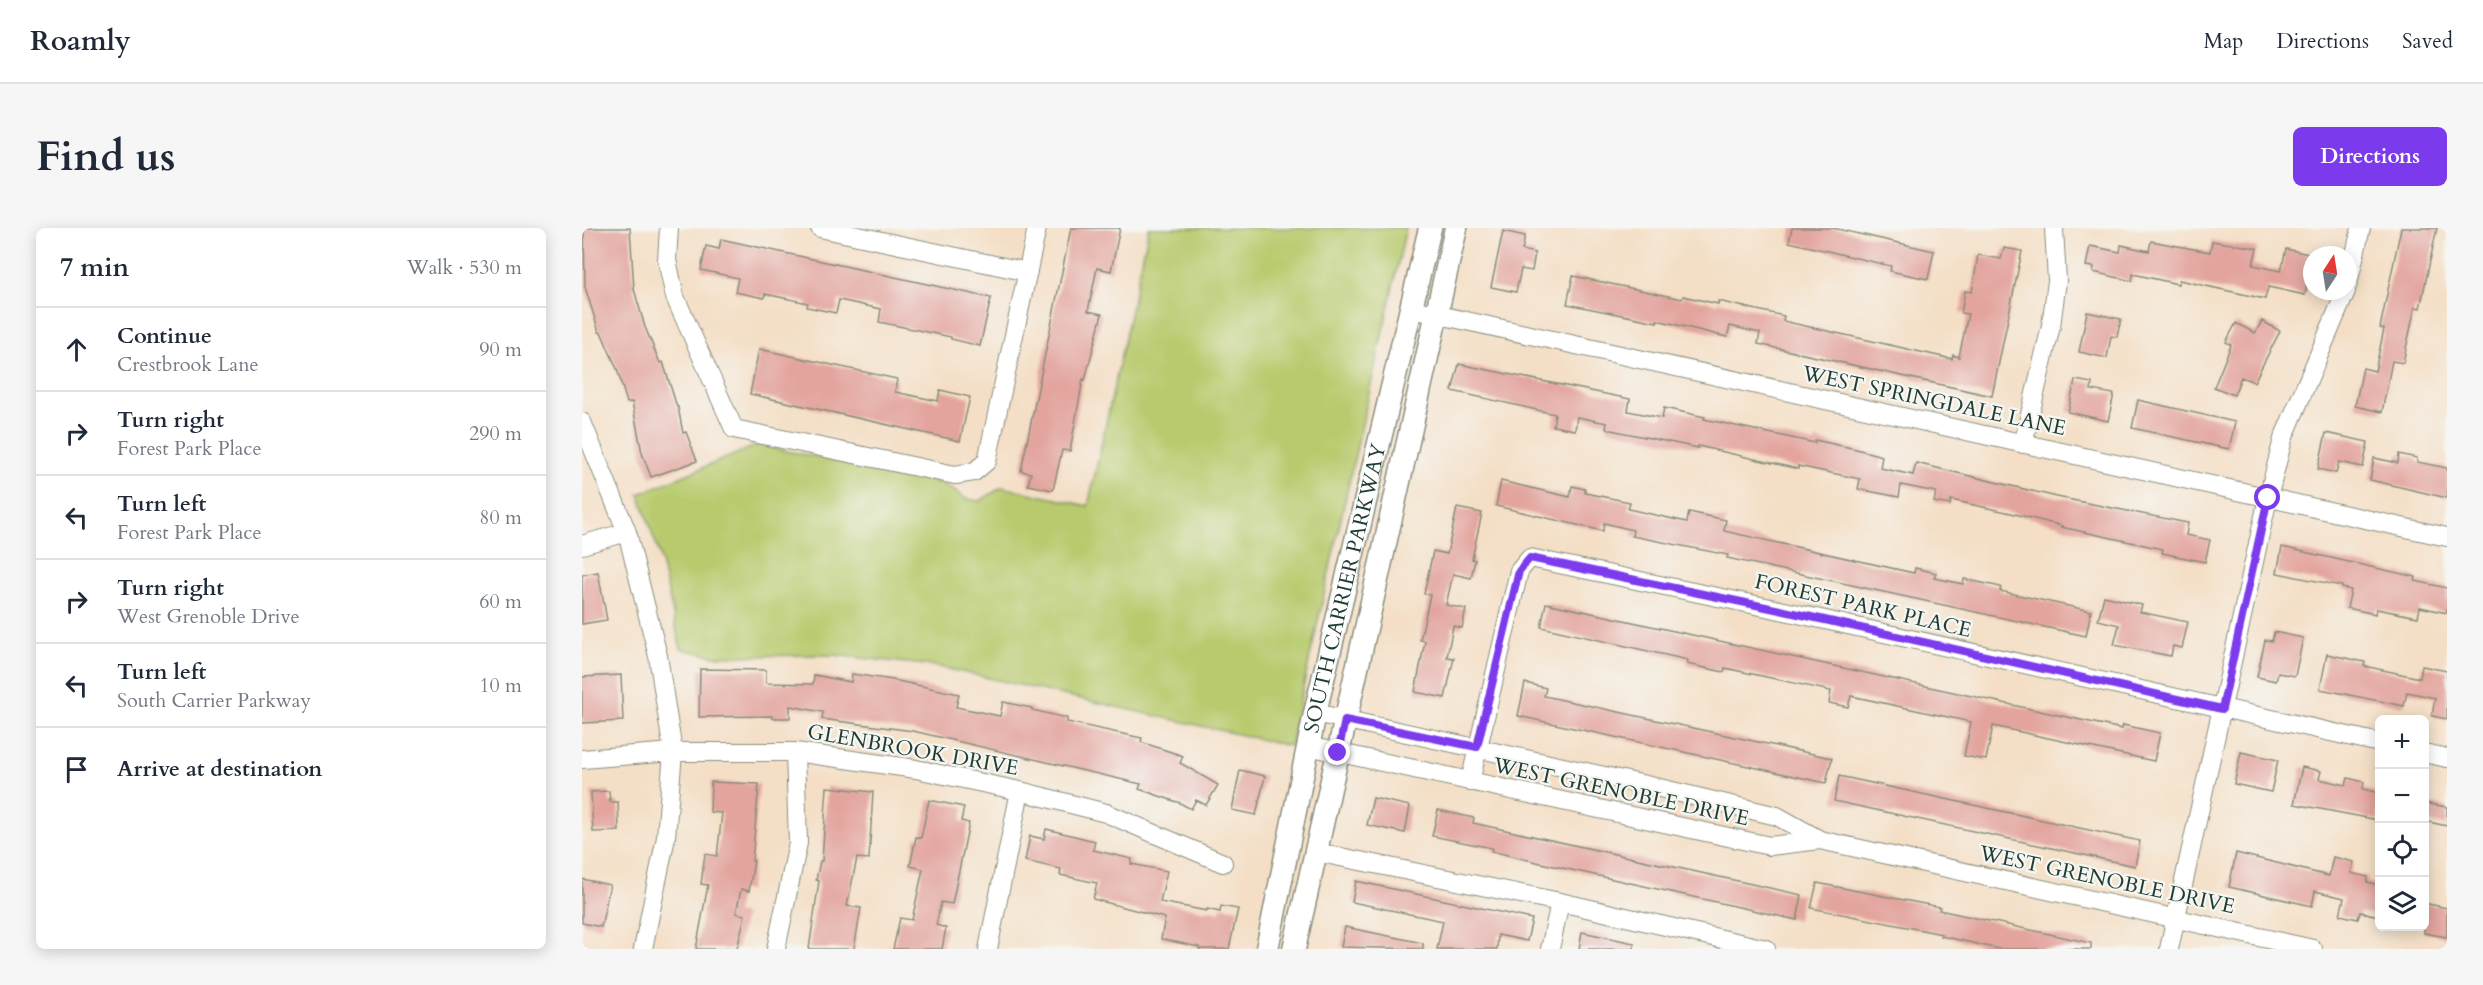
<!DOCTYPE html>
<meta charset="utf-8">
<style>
body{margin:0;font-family:Cardo,serif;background:#f6f6f7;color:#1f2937}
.controls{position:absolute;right:18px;bottom:18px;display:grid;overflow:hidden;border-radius:9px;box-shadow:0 3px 15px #0003}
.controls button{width:54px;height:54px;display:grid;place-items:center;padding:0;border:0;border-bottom:2px solid #e0e1e3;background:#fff;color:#1f2937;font:30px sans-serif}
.compass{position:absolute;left:1721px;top:18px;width:54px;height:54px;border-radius:50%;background:#fff;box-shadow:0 3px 15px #0003;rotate:12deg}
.stop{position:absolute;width:18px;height:18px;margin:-14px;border:4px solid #7c3aed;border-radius:50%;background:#fff}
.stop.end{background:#7c3aed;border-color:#fff;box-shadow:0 2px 6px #0008}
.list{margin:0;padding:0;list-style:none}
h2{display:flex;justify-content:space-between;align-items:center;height:78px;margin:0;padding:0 24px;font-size:26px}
h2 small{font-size:20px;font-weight:400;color:#747a83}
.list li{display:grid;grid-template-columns:39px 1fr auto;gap:18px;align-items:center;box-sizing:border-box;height:84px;padding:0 24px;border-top:2px solid #e0e1e3}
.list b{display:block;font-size:22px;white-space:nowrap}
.list p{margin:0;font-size:20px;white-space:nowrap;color:#747a83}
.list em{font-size:20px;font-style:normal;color:#747a83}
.icon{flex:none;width:33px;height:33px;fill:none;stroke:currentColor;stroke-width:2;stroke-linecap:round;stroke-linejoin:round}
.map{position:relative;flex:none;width:1865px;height:721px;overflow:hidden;border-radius:9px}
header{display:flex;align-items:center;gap:36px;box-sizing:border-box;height:84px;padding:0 30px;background:#fff;border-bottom:2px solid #e0e1e3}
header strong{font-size:28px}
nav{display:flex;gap:33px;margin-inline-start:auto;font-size:21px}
.intro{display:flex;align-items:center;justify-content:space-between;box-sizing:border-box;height:144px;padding:0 36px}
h1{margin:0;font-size:42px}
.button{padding:15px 27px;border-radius:9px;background:#7c3aed;color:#fff;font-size:21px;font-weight:700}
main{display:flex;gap:36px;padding:0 36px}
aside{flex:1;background:#fff;border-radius:9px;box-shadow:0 3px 15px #0003}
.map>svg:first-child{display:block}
.green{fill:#b8ca6d;stroke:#6c8450;stroke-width:1.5}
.building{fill:#e3a49e}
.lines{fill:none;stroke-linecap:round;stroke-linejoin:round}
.minor-casing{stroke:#8a8e7d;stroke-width:20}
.major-casing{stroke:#8a8e7d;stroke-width:25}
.minor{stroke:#fff;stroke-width:18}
.major{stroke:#fff;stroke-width:22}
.route{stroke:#7c3aed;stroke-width:8}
.labels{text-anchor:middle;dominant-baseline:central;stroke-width:4.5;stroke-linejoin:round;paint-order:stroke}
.street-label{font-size:21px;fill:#1f3d34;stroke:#f6f6f2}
</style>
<header>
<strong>Roamly</strong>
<nav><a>Map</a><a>Directions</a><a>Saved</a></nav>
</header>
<div class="intro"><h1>Find us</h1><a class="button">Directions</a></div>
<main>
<aside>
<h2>7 min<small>Walk · 530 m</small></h2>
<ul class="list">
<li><svg class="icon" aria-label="ahead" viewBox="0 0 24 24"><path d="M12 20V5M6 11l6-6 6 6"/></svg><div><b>Continue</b><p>Crestbrook Lane</p></div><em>90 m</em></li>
<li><svg class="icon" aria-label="right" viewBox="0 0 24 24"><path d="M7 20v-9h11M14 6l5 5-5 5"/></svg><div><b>Turn right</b><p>Forest Park Place</p></div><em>290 m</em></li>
<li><svg class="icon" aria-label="left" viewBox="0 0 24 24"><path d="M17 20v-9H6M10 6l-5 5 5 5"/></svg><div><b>Turn left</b><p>Forest Park Place</p></div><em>80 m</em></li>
<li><svg class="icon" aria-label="right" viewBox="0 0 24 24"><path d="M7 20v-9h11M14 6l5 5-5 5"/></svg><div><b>Turn right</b><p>West Grenoble Drive</p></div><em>60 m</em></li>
<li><svg class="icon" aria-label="left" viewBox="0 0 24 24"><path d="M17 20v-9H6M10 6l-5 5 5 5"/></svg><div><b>Turn left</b><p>South Carrier Parkway</p></div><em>10 m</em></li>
<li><svg class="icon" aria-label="arrive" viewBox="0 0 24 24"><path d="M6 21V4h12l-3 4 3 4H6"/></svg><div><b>Arrive at destination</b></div></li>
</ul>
</aside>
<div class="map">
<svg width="1865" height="721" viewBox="0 0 1865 721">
<rect width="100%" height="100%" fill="#f6f6f2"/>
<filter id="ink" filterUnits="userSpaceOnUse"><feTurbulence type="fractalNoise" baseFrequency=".0167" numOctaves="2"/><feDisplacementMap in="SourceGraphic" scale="12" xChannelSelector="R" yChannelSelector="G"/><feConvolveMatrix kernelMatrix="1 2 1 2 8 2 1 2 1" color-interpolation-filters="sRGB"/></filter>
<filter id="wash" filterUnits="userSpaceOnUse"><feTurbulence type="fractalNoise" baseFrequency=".008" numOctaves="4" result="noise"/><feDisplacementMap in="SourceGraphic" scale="24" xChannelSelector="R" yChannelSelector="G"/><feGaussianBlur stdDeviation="1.35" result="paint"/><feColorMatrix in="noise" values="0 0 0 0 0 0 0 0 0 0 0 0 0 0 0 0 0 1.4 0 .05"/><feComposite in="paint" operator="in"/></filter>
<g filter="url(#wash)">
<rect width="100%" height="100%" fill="#f4dfc6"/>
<path class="green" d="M567,0H824L708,518L353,438L251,427L133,428L99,421L77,325L57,266L176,217L360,255L384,271L398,273L420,259L506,278Z"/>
<g id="blocks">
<path class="building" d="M2,0H48L52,61L63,99L78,135L81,134L95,179H96L101,205L104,204L115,233L69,249L60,225L50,174L45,175L35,141L19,104H17L3,59Z
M489,0H538L529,43L515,40L506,83L520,86L503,152L501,151L488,223L480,222L471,262L446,257L449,245L439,243Z
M1210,0H1251L1352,23L1346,51L1308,43L1309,38L1207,14Z
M1819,0H1855L1838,80L1833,79L1821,135L1810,133L1800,184L1773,178L1781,140L1793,143L1802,101L1798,100Z
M921,3L943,8L940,22L953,25L950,43L939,41L934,64L909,59Z
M139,11L409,70L398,118L369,111V109L297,94L299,81L257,72L254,85L225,79L226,75L183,66L182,70L153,64L156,50L119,42L124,18L137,21Z
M1569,13L1628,24L1630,13L1675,20L1671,37L1699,43L1704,21L1731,27L1723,67L1686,59L1683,71L1597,52L1596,56L1551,46L1550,53L1511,44L1512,39L1504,38L1508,18L1538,24L1539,17L1567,23Z
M1422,20L1440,23L1410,168L1176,116L1178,105L1148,98L1145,109L1075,92V94L985,76L991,48L1100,71L1101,68L1136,76V73L1202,88L1201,93L1370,131L1371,127L1377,129L1386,86L1379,85L1383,63L1390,64L1396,27L1419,31Z
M1505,84L1539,91L1535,109L1529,108L1525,130L1497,124Z
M1680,93L1698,103L1672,154L1659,149L1652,167L1632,159L1649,117L1644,114L1654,95L1673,105Z
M177,121L315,151L313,164L356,173L358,162L388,169L378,213L168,166Z
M877,136L1048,171L1046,183L1080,190L1082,180L1123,189L1122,191L1233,215V212L1274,221L1300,228L1298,240L1331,247L1334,235L1475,269L1606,295L1604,307L1628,312L1623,334L1580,325L1581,321L1479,299L1480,298L1429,285L1369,272L1368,277L1352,274L1354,264L1319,257L1317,269L1276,261L1278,251L1216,238V241L1116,218V220L1024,201L1025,195L995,189L993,202L971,198L973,186L870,163Z
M1493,152L1510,155L1509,162L1532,166L1526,193L1486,184Z
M1556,172L1653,194L1647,221L1550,200Z
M1744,205L1786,214L1781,239L1757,234L1754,245L1736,241Z
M1817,226L1835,230V234L1865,240V270L1788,252L1792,230L1816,235Z
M919,253L988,269L990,258L1003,261V265L1048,274L1046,281L1105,294L1107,284L1144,292L1142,303L1332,345L1333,340L1354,345L1352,350L1381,356L1382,351L1419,359L1418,363L1509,383L1504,408L1145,330L1146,327L1050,308L1051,302L1022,295L1021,303L914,278Z
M875,280L900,285L890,331L893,332L889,350L871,346L864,377L884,381L880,400L871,398L865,429L872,430L863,470L833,464L843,413L838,412L848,367L842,366L851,323L865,326Z
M1700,319L1834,349L1833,353L1865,360V385L1838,379L1836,389L1794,381L1793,386L1765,380L1769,362L1760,360V358L1695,345Z
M16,344L25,392L0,396V347Z
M1522,368L1560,377L1558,384L1606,394L1600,420L1591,418L1589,428L1532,417L1537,397L1516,392Z
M964,375L1540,501L1541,497L1578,505L1572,533L1411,498L1404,532L1382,528L1389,494L1269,468L1266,479L1247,475L1249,463L1143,440L1142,444L1105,436L1106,432L959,399Z
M1692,404L1721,410L1713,448L1696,445L1694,453L1675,449L1683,412L1690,413Z
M1745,426L1783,434L1782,438L1838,450L1840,438L1865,443V491L1850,488L1853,470L1825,464L1822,478L1738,461Z
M118,441L184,442V455L231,456L232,447L269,454L270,446L311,452L377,466L374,479L418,488L421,474L450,480V482L485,490V494L560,510L559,514L601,528L598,535L636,557L624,577L614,572L609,581L598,575L557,561L559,556L331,503L240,491L241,484L208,478V490H190V488L117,489Z
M39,447L41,493L0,495V449Z
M943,455L964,460L962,468L1250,530L1244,555L936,488Z
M1659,524L1696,532L1689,564L1652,556Z
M1720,539L1739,543L1737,551L1764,557L1766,550L1782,554L1781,561L1797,565L1796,592L1712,576Z
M658,542L683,548L674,587L650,582Z
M1257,548L1558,613L1553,638L1252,573Z
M129,554L177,556L170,633H172L167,663L159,661L154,685L163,687L155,721H114L126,657L119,656L123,626L135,628L140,585L128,584Z
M245,559L291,564L287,631L275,630L265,678L279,680L272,721H227L237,653L234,652L238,633H240Z
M27,563L28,574H36L37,603L11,604L9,564Z
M791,570L828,578L823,605L785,597Z
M347,572L382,579L379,593L387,595L370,676L359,674L354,697L364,700L360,721H311L318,690L330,692L341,641L328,638L334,609L339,610Z
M1842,575L1865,579V598L1842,593Z
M856,582L892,590L891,595L1220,667L1215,692L963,636L909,623L910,620L850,608Z
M464,601L513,613L511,622L550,631L549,636L585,643L578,674L625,683V681L638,684L639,678L656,681L647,721H617V719L579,711L583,690L511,671L515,655L478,647L479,641L443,633L448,608L462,611Z
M1654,625L1747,648L1751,629L1772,634L1769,645L1786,649L1785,654L1797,657V688L1778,684L1776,691L1758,687L1762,670L1733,663L1730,678L1647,659Z
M0,651L28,657L19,699L0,695Z
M774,653L950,691L945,713L916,707L915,721H855L861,693L770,674Z
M1235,655L1358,679L1357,682L1509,715V721H1417L1359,708L1360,706L1229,680Z
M1842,675L1865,680V709L1842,705Z
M763,699L841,715V721L759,719Z
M1000,704L1052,715V721H997Z"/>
</g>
</g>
<g filter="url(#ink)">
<use href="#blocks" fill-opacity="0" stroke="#8a8e7d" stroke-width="1.5"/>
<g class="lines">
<defs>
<path id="minor" d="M87,0L85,32L93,69L152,201L373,247L392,244L405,233L455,0
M238,0L446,44
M1766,56L1779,0
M830,81L1865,309
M0,194L45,304L76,428L91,524L84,609L61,721
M1441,216L1469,98L1475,53L1472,0
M0,317L45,304
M733,485L1082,561L1195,588L1238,612L1731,721
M726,518L1188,618L1238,612
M1842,525L1865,530
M0,531L91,524H213L334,541L438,563L524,585L641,635
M888,554L937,343L948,330L1198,382L1798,515
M734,624L978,674L968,721
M978,674L1184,721
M194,721L216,615L213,524
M406,721L438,563
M1587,721L1686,270L1701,211L1764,63"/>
<g id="major">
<path id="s1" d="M685,721L733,485L848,0"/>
<path d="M712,721L874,0"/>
</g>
</defs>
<use href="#minor" class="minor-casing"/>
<use href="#major" class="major-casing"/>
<use href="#minor" class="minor"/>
<use href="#major" class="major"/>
</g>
</g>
<g class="lines" filter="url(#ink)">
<path class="route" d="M756,525L763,492L895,519L937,343L948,330L1198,382L1640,481L1686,270"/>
</g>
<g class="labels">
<g class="street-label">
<text transform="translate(1352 173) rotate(12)">WEST SPRINGDALE LANE</text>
<text stroke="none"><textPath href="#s1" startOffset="369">SOUTH CARRIER PARKWAY</textPath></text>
<text transform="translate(1281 378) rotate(13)">FOREST PARK PLACE</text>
<text transform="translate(331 522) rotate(10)">GLENBROOK DRIVE</text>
<text transform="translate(1039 564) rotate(12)">WEST GRENOBLE DRIVE</text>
<text transform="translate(1525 652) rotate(12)">WEST GRENOBLE DRIVE</text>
</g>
</g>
</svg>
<div class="controls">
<button>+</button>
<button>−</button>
<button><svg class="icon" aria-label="locate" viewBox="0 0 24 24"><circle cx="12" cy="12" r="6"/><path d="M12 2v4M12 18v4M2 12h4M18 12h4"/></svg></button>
<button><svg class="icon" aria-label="layers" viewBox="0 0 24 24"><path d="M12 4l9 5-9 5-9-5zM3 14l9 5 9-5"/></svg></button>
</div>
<svg class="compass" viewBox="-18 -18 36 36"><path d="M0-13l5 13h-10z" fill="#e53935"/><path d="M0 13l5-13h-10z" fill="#747a83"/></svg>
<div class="stop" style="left:1686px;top:270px"></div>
<div class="stop end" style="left:756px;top:525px"></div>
</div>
</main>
